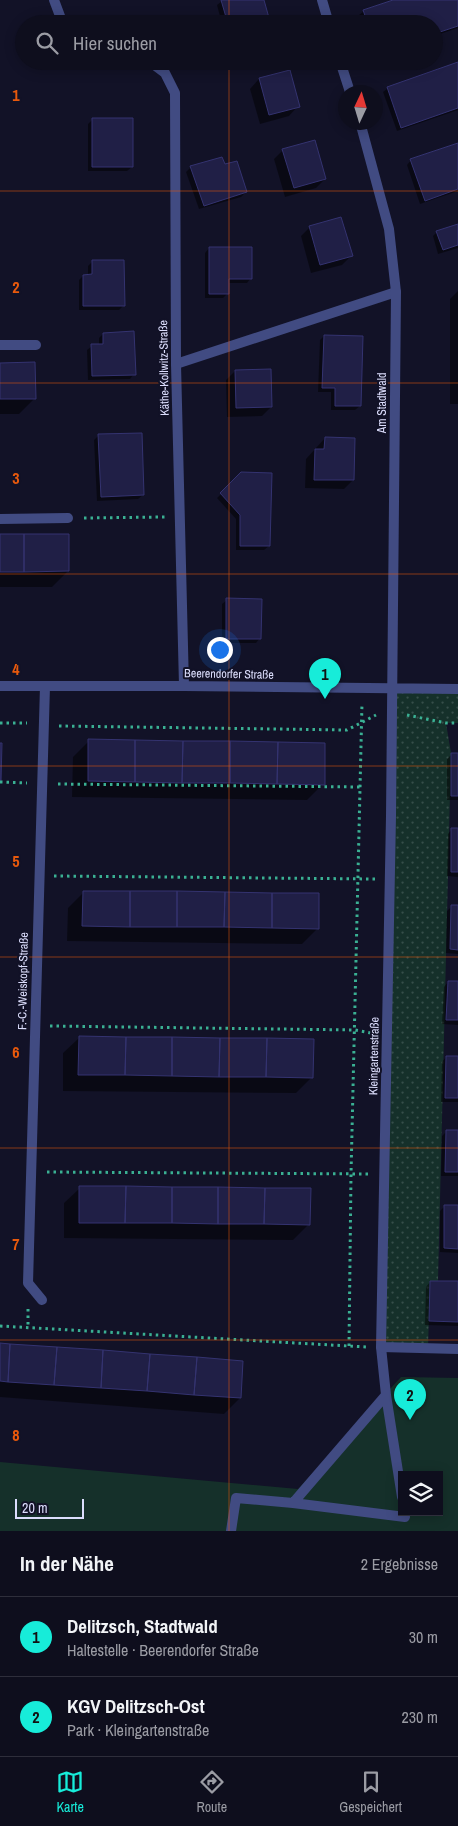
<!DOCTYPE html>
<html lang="de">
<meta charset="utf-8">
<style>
body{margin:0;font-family:"Archivo Narrow",sans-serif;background:#171726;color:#f1f3f6}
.controls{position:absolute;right:15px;bottom:15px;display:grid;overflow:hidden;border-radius:0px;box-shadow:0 2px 12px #0003}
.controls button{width:45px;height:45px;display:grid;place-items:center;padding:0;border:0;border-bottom:1px solid #2e2e3b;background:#0e0e1d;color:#f1f3f6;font:25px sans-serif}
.compass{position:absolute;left:338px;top:85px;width:45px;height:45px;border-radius:50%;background:#0e0e1d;box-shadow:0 2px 12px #0003;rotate:4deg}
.scale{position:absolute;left:15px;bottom:12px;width:69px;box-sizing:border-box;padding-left:5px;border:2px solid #dbddfc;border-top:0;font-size:14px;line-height:18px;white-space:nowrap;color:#dbddfc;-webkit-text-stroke:4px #121227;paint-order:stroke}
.you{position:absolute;left:219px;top:649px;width:18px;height:18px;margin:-12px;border:4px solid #fff;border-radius:50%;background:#1a73e8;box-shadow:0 0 0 8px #1a73e833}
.badge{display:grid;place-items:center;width:32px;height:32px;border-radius:50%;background:#17ecd9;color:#111;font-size:16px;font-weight:700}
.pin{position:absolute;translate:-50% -41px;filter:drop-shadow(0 1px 2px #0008)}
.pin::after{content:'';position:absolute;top:26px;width:18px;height:15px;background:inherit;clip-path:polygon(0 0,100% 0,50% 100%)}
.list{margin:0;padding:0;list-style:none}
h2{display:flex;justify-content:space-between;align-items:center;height:65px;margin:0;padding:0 20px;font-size:21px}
h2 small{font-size:16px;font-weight:400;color:#9b9ca4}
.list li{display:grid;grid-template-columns:32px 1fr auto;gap:15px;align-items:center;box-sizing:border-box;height:80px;padding:0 20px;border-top:1px solid #2e2e3b}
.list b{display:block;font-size:19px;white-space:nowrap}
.list p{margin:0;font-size:16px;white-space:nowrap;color:#9b9ca4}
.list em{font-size:16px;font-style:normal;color:#9b9ca4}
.icon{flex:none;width:28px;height:28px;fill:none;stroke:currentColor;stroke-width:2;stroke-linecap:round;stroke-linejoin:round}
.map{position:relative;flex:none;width:458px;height:1531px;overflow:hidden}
.search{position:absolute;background:#0e0e1d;box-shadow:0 2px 12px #0003;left:15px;right:15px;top:15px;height:55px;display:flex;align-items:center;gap:12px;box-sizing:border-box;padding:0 18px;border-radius:28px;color:#9b9ca4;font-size:19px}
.sheet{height:225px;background:#0e0e1d}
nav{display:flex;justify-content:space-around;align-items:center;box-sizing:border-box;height:70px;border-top:1px solid #2e2e3b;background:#0e0e1d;font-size:14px;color:#9b9ca4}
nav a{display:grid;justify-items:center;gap:2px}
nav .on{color:#17ecd9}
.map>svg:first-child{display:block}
.grass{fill:url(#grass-dots)}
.garden{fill:#15302a;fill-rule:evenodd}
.shadow{fill:#0007}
.building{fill:#201f46;stroke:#343370}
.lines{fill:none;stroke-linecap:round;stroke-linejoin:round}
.path{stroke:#3ab093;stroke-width:3;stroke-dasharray:2.5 4;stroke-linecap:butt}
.lane{stroke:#414b82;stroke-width:10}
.street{stroke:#414b82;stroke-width:10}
.grid{fill:none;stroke:#e8590c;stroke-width:1;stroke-opacity:0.55}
.labels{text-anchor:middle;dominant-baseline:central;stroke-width:4;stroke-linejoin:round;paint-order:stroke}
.street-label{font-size:12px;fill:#dbddfc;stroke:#121227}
.grid-label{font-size:16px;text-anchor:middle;font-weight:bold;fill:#e8590c;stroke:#121227;stroke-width:4;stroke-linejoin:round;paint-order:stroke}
</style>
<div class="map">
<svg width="458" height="1531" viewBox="0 0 458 1531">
<defs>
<pattern id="grass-dots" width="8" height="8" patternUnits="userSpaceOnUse" patternTransform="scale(1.25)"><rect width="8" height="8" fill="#15302a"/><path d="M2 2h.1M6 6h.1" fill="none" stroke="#364e4a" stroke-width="1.8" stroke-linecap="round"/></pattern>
</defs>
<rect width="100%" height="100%" fill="#121227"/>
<path class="grass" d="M393,688L458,689V723H446L451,753L438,1281H430L428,1348L381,1347Z"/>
<path class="garden" d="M401,1377L458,1378V1531H0V1462L298,1489ZM402,1475H439V1512H402Z"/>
<path class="shadow" d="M226,0H263L268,18L264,23L259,24H222L217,5L222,1Z
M397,0H458V28L434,36V24H362L359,15L364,11Z
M458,63V110L397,131L383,92L388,88Z
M289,71L298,106L289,116L260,124L250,89L259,79Z
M93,119L132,167L127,171H88V124Z
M458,144V191L420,204L407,165L411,160Z
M283,150L325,179L316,188L285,197L274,159Z
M224,166L246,192L241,197L199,209L186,172L191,167Z
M458,225V248L438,254L433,236L437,232Z
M310,227L351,256L342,265L311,273L301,236Z
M209,248L251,278L247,283H228V293L223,298H205V253Z
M92,262L124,305L119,310H79V280L83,276H88V266Z
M458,291V404H450V299Z
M103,334L134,374L130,379L88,380L87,350L92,346L99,345V338Z
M324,336L360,406L355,410H331V392H318L320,340Z
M0,364L35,398L19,414H0Z
M235,371L271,407L262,416L227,417L226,380Z
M99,435L143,495L138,499L97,501L94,440Z
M325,438L353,480L344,489L305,488L306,459Z
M242,474L269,546L264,550H236V519L217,498Z
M0,535L68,571L52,587H0Z
M227,600L260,638L256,643H222V604Z
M89,741L323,784L307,800L72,797L73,757Z
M452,754H458V800H447V759Z
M452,829L458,830V877L447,876L448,834Z
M84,892L318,928L302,944L67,941L68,908Z
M452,906L458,907V954L446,953L447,911Z
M448,982H458V1025L442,1024L444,987Z
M79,1038L312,1077L296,1093L63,1091V1053Z
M446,1057H458V1102H441L442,1062Z
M447,1131H458V1176H441L442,1136Z
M80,1188L309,1224L293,1240L64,1238V1203Z
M444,1207H458V1253L440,1252V1211Z
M430,1282H458V1326L425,1325L426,1287Z
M0,1344L240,1398L224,1414L0,1397Z"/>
<path class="building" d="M221,0H264L269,18L249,24H228Z
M393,0H458V26L434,34V24H368L363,10Z
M458,62V108L401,128L387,87Z
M290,70L300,107L269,115L259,78Z
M92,118H133V167H92Z
M315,140L326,179L294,188L282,149Z
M458,143V189L425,201L410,159Z
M222,157L225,164L237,161L247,192L204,206L190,166Z
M341,217L353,256L320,265L309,226Z
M458,224V245L443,250L436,231Z
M209,247H252V279H229V294H209Z
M92,260H124L125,306H83V275L92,274Z
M134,331L136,375L92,376L91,344H103V333Z
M324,335L363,336L361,406H335V388H322Z
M35,362L36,399H0V363Z
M271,369L272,407L236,408L235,370Z
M142,433L144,495L101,497L98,434Z
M325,437L355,438L354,480H314L315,449H324Z
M241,472L272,473L270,546H240V515L220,493Z
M0,534H24V572H0Z
M24,534H69V571L24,572Z
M226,598L262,599L261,639H226Z
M88,739L135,740V782L88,781Z
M135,740L183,741L182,783L135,782Z
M183,741H230V783H182Z
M230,741L278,742L277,784L230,783Z
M278,742L325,743V785L277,784Z
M0,743H2L1,781H0Z
M451,753H458V796H451Z
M451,828H458V872H451Z
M83,891H130V927L82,926Z
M130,891H177V927H130Z
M177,891L225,892L224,927H177Z
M225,892L272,893V928L224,927Z
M272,893H319V929L272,928Z
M451,905H458V950L450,949Z
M448,981H458V1020H446Z
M79,1036L126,1037L125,1075H78Z
M126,1037H172V1076L125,1075Z
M172,1037L220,1038L219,1077L172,1076Z
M220,1038H267L266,1077H219Z
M267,1038L314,1039L313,1078L266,1077Z
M446,1056H458V1098H445Z
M446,1130H458V1172H445Z
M79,1186H126L125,1223H79Z
M126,1186L172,1187V1223H125Z
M172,1187H218V1224L172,1223Z
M218,1187L265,1188L264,1224H218Z
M265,1188H311L310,1225L264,1224Z
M444,1205H458V1249L444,1248Z
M430,1281H458V1322L429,1321Z
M0,1343L10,1344L8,1382L0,1381Z
M10,1344L57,1347L54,1385L8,1382Z
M57,1347L103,1350L101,1388L54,1385Z
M103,1350L150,1354L147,1391L101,1388Z
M150,1354L197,1357L194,1395L147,1391Z
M197,1357L243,1361L241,1398L194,1395Z"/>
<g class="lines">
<path class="path" d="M84,518L165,517
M407,715L446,723H458
M0,723H27
M59,726L347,730L376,715
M0,782L27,783
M58,784L360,787
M54,876L375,879
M50,1026L355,1030L371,1033
M47,1172L369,1174
M28,1309V1328
M0,1326L366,1347
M349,1346L351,1174L362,703"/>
<path class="lane" d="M0,345H36
M176,364L396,292
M0,519L68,518
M381,1347L386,1395L402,1497
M386,1395L293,1503L405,1517L404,1512
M231,1531L236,1498L293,1503"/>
<path class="street" d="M54,0L63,24
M322,0L329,24
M149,61L165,73L175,93L176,364L184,686
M340,61L350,92
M360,122L389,229L396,292L391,816L381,1347L458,1349
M0,686H184L458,689
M42,1300L28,1283L45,686"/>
</g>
<path class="grid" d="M229,0V24M229,61V1531M0,191H458M0,383H458M0,574H458M0,766H458M0,957H458M0,1148H458M0,1340H458"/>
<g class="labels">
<g class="street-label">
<text transform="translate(164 368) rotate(-91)">Käthe-Kollwitz-Straße</text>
<text transform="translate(382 403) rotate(-90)">Am Stadtwald</text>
<text transform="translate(229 674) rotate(1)">Beerendorfer Straße</text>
<text transform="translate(23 981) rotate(-89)">F.-C.-Weiskopf-Straße</text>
<text transform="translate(374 1056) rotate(-89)">Kleingartenstraße</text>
</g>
</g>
<g class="grid-label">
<text x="16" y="101">1</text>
<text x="16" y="293">2</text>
<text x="16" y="484">3</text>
<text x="16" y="675">4</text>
<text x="16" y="867">5</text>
<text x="16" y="1058">6</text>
<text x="16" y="1250">7</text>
<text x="16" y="1441">8</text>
</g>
</svg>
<div class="controls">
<button><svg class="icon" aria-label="layers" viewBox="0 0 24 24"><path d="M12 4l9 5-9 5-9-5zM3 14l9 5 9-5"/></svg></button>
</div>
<svg class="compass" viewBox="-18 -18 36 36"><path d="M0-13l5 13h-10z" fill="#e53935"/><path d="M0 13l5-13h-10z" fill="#9b9ca4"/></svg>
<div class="scale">20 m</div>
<div class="you"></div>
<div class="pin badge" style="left:325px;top:699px">1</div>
<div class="pin badge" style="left:410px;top:1420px">2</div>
<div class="search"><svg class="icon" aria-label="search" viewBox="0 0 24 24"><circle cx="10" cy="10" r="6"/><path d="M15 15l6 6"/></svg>Hier suchen</div>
</div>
<section class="sheet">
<h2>In der Nähe<small>2 Ergebnisse</small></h2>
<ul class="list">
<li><span class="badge">1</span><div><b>Delitzsch, Stadtwald</b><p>Haltestelle · Beerendorfer Straße</p></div><em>30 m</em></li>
<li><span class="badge">2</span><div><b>KGV Delitzsch-Ost</b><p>Park · Kleingartenstraße</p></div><em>230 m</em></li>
</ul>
</section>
<nav>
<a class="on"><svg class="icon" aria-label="map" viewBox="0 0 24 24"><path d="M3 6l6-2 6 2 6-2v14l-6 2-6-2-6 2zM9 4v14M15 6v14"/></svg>Karte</a>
<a><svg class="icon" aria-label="directions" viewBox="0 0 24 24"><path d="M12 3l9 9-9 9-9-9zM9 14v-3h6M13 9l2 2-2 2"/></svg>Route</a>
<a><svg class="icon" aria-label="saved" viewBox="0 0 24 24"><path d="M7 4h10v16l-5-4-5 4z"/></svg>Gespeichert</a>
</nav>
